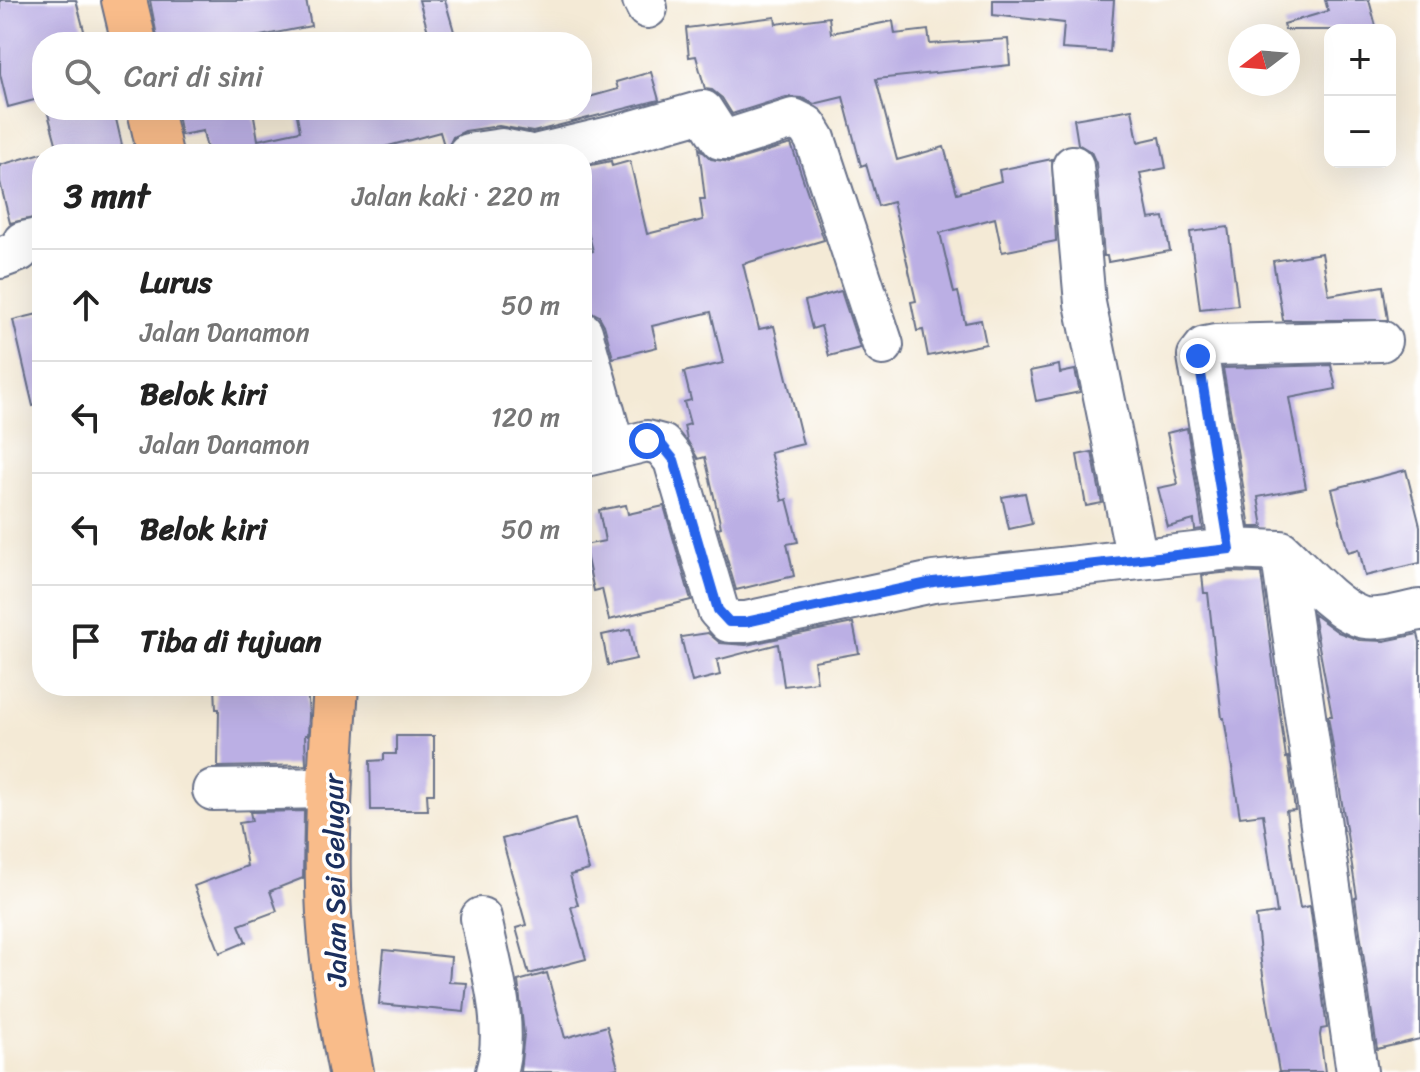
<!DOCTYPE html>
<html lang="id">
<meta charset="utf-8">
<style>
body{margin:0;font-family:Sriracha,sans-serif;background:#f6f6f6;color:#222}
.controls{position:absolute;right:24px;top:24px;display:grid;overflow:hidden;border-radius:16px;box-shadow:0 8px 32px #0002}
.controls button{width:72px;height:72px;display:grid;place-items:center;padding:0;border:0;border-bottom:2px solid #e0e0e0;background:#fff;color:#222;font:40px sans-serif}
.compass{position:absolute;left:1228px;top:24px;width:72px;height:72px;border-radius:50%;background:#fff;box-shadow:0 8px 32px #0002;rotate:254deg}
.stop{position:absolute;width:24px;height:24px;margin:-18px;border:6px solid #2563eb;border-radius:50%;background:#fff}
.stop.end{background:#2563eb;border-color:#fff;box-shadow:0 2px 8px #0008}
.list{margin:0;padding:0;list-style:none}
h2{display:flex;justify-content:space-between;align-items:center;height:104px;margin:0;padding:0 32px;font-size:34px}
h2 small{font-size:26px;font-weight:400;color:#767676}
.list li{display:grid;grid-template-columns:52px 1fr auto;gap:24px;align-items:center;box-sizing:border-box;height:112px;padding:0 32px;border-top:2px solid #e0e0e0}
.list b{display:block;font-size:30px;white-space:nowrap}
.list p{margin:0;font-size:26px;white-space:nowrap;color:#767676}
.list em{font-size:26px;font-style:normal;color:#767676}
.icon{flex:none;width:44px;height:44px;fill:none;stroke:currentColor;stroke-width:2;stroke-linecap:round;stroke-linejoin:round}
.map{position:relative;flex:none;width:1420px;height:1072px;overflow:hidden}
.search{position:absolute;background:#fff;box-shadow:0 8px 32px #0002;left:32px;top:32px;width:560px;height:88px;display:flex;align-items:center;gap:20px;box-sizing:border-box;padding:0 28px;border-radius:32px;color:#767676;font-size:30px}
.panel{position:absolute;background:#fff;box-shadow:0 8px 32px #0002;left:32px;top:144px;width:560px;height:552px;border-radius:32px}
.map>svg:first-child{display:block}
.building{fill:#bbafe4}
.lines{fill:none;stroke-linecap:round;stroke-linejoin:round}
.minor-casing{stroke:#677088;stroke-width:44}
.major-casing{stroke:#677088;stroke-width:48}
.minor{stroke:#fff;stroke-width:40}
.major{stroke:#f9bc8a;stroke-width:44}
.route{stroke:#2563eb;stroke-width:10}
.labels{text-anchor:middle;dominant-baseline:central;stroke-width:7;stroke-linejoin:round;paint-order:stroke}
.street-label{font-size:28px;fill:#1b2f5e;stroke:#fff}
</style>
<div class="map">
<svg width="1420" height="1072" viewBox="0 0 1420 1072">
<rect width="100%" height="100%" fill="#fff"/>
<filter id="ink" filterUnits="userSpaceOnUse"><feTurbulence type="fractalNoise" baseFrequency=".0125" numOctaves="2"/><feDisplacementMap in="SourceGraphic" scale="16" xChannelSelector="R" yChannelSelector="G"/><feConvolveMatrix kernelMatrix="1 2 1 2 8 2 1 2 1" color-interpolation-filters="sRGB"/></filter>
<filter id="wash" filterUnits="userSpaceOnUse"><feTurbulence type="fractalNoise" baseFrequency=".006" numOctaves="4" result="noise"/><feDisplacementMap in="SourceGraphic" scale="32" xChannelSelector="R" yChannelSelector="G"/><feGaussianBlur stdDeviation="1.8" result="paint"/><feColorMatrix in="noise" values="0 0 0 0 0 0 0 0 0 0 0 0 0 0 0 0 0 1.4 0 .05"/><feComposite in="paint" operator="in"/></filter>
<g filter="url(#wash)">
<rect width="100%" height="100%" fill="#f4ead6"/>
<g id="blocks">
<path class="building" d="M0,0H76L87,42H42V98L8,107L0,74Z
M150,0H306L311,26L245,39V42H158Z
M419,0H445L457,42H431Z
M993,0H1114L1110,52L1062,49L1064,23L993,15Z
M1325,0H1369L1377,30H1285L1284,24L1328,11Z
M775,17L776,24L829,17L831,33L893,21L895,34L928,30L930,44L1008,39L1010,65L876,79L897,160L944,147L957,193L1001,181L999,170L1052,159L1056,241L1002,252L995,218L940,233L954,293L958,292L965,323L981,320L986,344L928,356L923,330L917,331L911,302L916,301L893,202L878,206L866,164L861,166L843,97L814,104L802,98L786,97L732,114L722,98L712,90L705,89L696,56L689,57L686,28Z
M651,72L659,100L533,132L499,126L465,131L453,137L446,152L440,132L359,154H208L203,131L181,135L176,110H253L258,140L300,131L296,110H582V99L618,89L616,82Z
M1132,109L1138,142L1160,137L1166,168L1140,173L1149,219L1164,217L1170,251L1108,262L1107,256H1104L1096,163L1091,152L1078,144L1074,119Z
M47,110H114L124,154H59Z
M791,144L824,240L743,264L759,329L774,326L803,444L770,452L782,501L787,499L798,542L787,544L794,576L736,590L718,528L721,527L705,457L698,459L687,440L684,426L690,424L684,402L691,400L684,372L723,363L711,312L652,326L657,347L613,358L604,325L599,316L590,311L582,280V254L593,251L582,209V167L611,161L612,166L630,161L647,234L703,220L700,199H705L699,148L711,159L730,162Z
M42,153V216L10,223L0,182V165Z
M1228,227L1238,305L1200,309L1190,232Z
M1322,253L1329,295L1383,286L1388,320H1283L1273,261Z
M841,291L860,348L829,356L821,326L812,329L805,301Z
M42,313V404L33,406L13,320Z
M1059,365L1060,373L1075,370L1080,392L1036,401L1030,371Z
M1331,365L1336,389L1289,398L1306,488L1258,497L1263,527H1250L1223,368Z
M1187,428L1203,529L1195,530L1194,520L1168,527L1158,488L1178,484L1167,433Z
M1092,452L1102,503L1086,506L1077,455Z
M1406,470L1420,526V563L1365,576L1359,549L1348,552L1332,489Z
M1025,493L1032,524L1009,529L1002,497Z
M626,505L628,514L664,506L691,600L609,620L602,589L594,591L584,545L605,541L599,510Z
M1231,572L1261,573L1286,758L1288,757L1295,810L1286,811L1294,872L1300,908L1310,906L1327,1028L1321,1029L1320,1035L1325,1072H1279L1261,962L1256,916L1277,913L1263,814L1240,817L1224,718H1222L1208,593H1204L1202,575Z
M1313,614L1338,632L1359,640L1384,641L1418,634L1420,642V1039L1377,1049L1355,898L1357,897L1328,716H1332Z
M853,623L859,653L814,661L817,682L784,686L778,644L717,660L720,675L692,682L681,637L708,633L720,643L746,645Z
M630,629L636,659L608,665L602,635Z
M215,686H307L309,716L308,735H305L306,765L218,767L219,709H216Z
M396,736H434V794H427L428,810H371L370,761L384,760V754H396Z
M304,811L303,878L270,891L277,911L239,925L246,942L220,953L194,886L247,866L239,823L252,821L250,812Z
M575,819L589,870L570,875L578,905L571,907L586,959L529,974L516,928L526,925L502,839Z
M384,950L451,957L449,982L467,983L464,1012L379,1004Z
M547,973L565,1038L607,1026L618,1068L603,1072H520L524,1034L518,981Z"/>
</g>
</g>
<g filter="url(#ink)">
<use href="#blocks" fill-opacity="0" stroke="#677088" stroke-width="2"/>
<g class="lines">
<defs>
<path id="minor" d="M643,0L647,8
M468,154L502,149L527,154
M539,154L623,134L703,111L721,139H730L793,119L807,126L815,139L883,345
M1073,166L1085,303L1137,559
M0,258L19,251L23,242L42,238
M582,332L614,447
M582,457L647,441L662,445L674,460L718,610L729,622H746L933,582L1230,549L1281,551
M1230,549L1198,356L1205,347L1215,345L1381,341
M1281,551L1357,1072
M1281,551C1302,570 1332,606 1358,616C1375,623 1402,613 1420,610
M213,790L330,788
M481,918C490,964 510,1027 496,1072"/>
<path id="major" d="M124,0L134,42
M150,110L160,154
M336,686C331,762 325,838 329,914C332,967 341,1020 351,1072"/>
</defs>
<use href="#minor" class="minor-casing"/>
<use href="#major" class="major-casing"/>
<use href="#minor" class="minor"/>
<use href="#major" class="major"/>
</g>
</g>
<g class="lines" filter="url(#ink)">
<path class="route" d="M647,441L662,445L674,460L718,610L729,622H746L933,582L1230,549L1198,356"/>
</g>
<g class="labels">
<g class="street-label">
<text transform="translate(335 880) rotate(-91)">Jalan Sei Gelugur</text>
</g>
</g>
</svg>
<div class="controls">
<button>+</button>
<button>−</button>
</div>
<svg class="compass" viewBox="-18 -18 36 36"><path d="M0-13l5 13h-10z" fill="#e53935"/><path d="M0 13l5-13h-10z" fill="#767676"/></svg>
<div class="stop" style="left:647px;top:441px"></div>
<div class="stop end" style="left:1198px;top:356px"></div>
<div class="search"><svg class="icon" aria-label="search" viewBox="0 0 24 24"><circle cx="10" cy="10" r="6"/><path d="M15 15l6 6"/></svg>Cari di sini</div>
<section class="panel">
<h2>3 mnt<small>Jalan kaki · 220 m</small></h2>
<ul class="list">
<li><svg class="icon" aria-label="ahead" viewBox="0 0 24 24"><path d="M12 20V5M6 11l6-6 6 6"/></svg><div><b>Lurus</b><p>Jalan Danamon</p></div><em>50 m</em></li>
<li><svg class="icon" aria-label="left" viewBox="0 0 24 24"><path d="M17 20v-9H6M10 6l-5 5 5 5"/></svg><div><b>Belok kiri</b><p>Jalan Danamon</p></div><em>120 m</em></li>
<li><svg class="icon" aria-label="left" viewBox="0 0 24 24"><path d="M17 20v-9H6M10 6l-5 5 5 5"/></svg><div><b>Belok kiri</b></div><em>50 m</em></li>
<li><svg class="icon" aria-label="arrive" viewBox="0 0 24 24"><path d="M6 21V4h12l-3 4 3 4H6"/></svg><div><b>Tiba di tujuan</b></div></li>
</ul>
</section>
</div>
